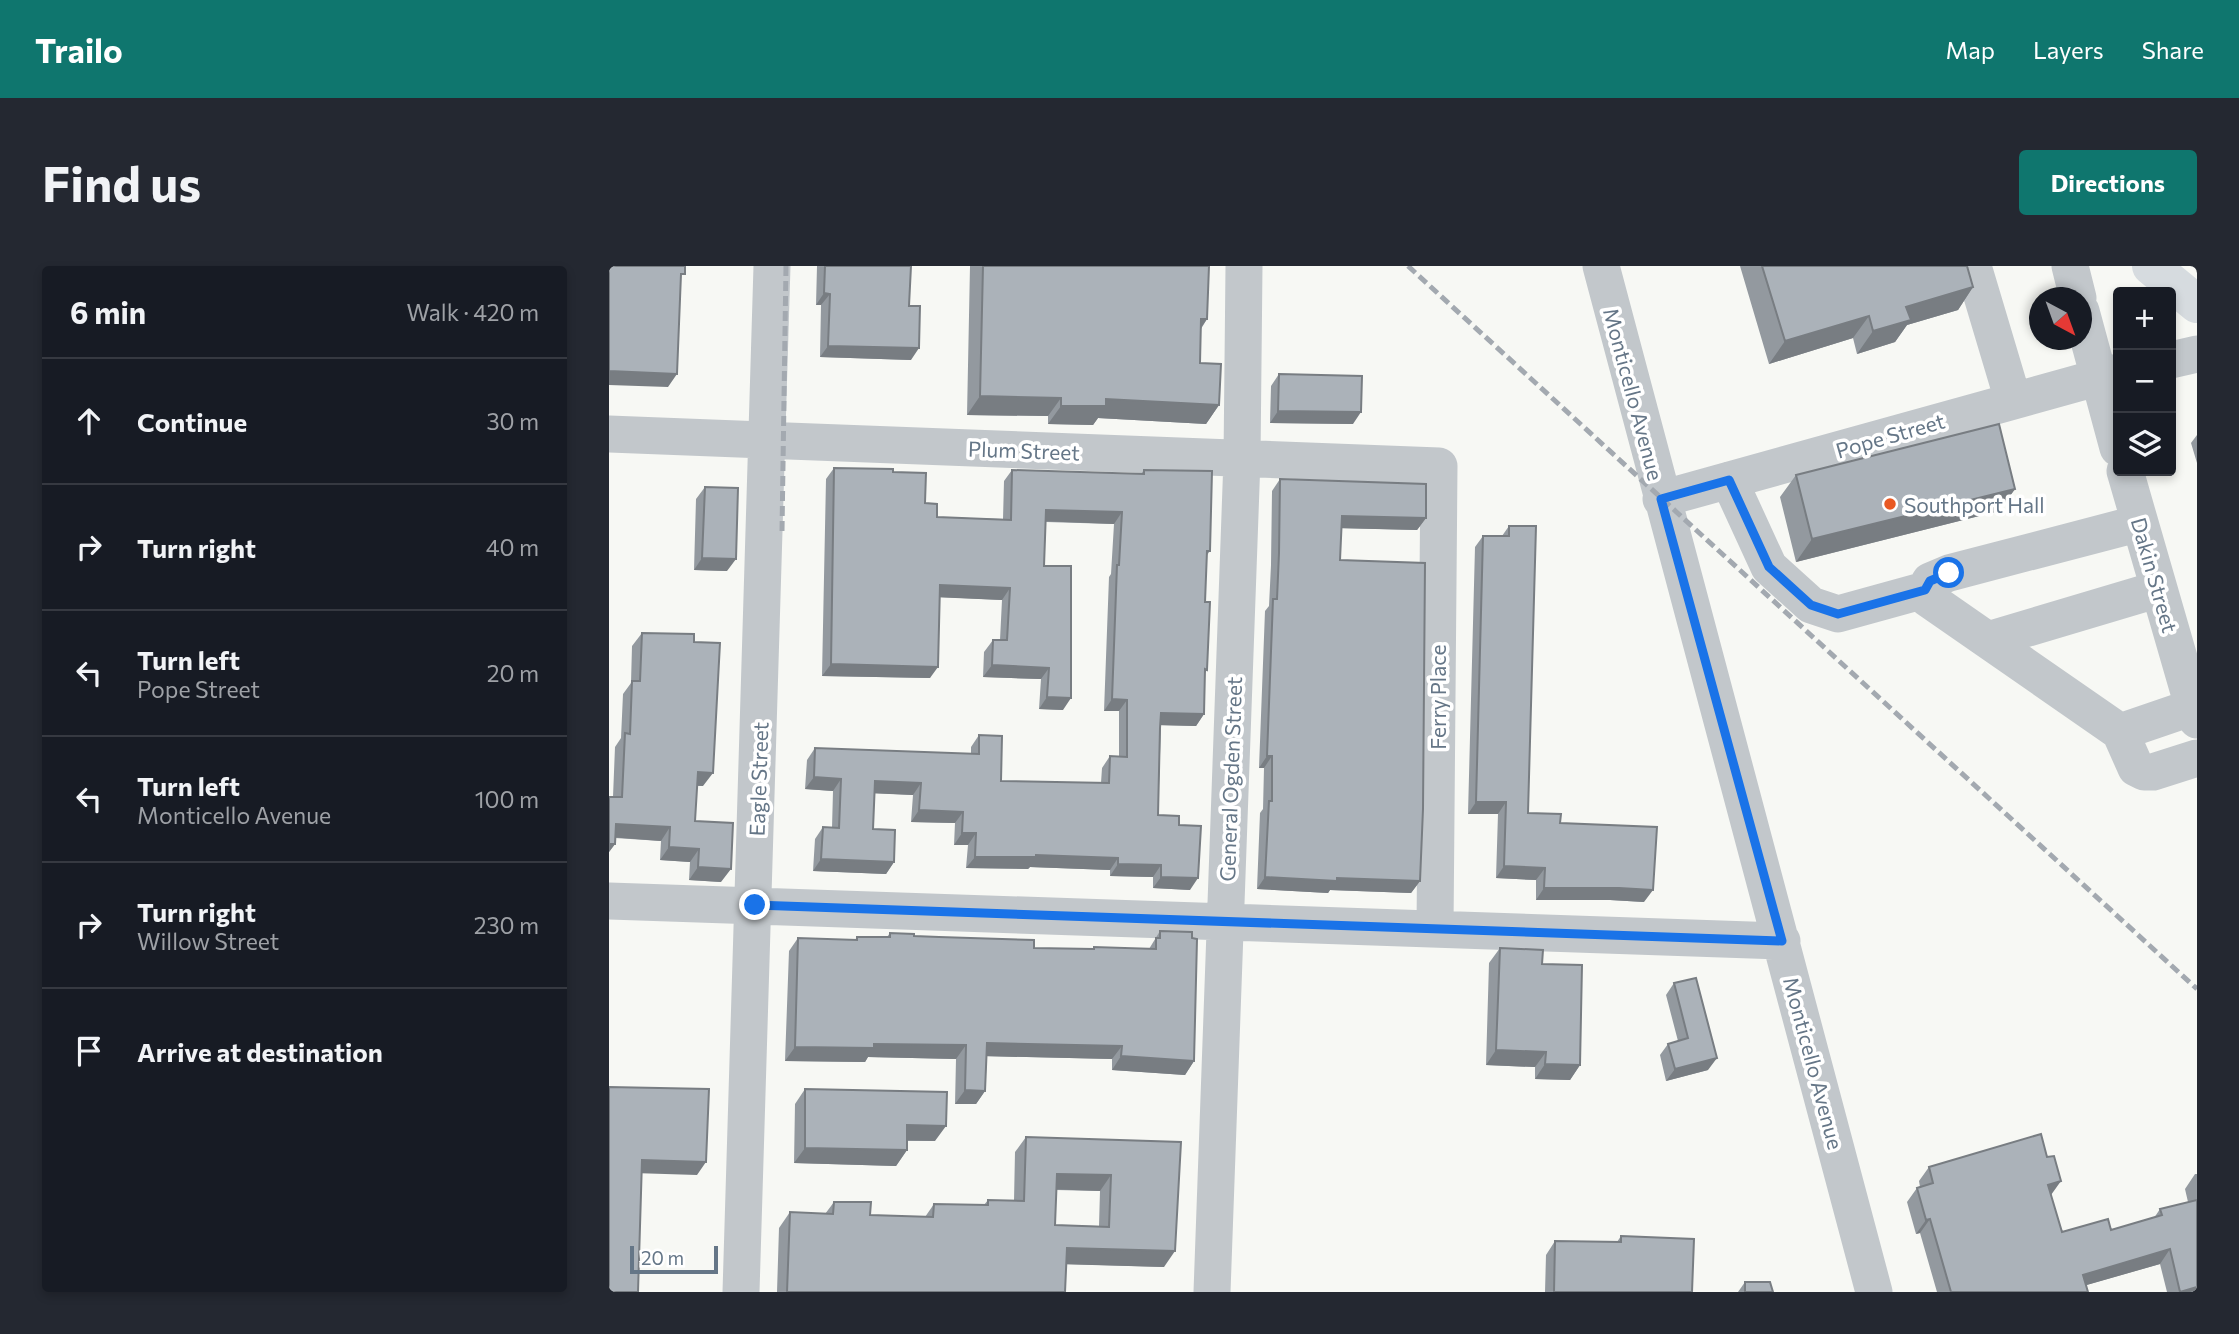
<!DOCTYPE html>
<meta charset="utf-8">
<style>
body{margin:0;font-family:Commissioner,sans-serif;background:#242831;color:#f1f3f6}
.controls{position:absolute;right:21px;top:21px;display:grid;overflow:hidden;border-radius:7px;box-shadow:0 4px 10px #0003}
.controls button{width:63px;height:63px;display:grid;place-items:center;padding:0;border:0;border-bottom:2px solid #363941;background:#171b24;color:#f1f3f6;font:35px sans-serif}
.compass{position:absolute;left:1420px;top:21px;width:63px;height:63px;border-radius:50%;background:#171b24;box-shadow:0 4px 10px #0003;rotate:139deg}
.scale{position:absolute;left:21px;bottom:18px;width:88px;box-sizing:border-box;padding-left:7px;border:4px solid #657687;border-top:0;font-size:19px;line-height:24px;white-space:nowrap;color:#657687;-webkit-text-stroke:5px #fff;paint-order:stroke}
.stop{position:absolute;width:21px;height:21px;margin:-16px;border:5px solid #1a73e8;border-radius:50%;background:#fff}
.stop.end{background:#1a73e8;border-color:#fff;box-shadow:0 2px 7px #0008}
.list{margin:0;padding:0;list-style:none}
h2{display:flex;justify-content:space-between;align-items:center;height:91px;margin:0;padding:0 28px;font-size:30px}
h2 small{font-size:23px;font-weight:400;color:#9ea1a6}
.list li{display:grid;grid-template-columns:46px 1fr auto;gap:21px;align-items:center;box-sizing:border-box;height:126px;padding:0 28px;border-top:2px solid #363941}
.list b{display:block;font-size:26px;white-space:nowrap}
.list p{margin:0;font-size:23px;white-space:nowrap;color:#9ea1a6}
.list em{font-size:23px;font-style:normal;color:#9ea1a6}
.icon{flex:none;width:38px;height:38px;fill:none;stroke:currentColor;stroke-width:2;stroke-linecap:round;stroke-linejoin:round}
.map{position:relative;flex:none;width:1588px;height:1026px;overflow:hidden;border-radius:7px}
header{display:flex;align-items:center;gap:42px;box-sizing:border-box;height:98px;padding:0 35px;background:#0f766e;color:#fff}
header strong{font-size:33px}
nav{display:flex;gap:38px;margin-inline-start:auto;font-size:24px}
.intro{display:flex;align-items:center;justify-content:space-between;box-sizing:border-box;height:168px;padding:0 42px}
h1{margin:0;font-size:49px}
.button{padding:18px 32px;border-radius:7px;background:#0f766e;color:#fff;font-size:24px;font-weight:700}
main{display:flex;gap:42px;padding:0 42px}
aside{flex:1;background:#171b24;border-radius:7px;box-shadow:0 4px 10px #0003}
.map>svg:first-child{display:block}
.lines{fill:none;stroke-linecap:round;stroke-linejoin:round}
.minor{stroke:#c2c7cb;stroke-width:37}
.major{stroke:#d6dbdf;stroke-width:38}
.rail{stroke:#a3a9b0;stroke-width:5;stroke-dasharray:10 5;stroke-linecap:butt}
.wall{fill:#93999f;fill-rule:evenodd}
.shaded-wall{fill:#787d82}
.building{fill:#abb2b9;stroke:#787d82;stroke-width:2;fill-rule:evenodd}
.route{stroke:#1a73e8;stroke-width:9}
.poi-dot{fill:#e95923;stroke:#fff;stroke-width:2.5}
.labels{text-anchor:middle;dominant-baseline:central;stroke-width:7;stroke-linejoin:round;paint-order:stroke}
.street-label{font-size:21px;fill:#657687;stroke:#fff}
.poi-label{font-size:21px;fill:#657687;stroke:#fff;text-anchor:start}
</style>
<header>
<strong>Trailo</strong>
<nav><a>Map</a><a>Layers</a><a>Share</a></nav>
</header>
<div class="intro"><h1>Find us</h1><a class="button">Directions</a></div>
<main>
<aside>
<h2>6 min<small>Walk · 420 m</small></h2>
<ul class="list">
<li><svg class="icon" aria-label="ahead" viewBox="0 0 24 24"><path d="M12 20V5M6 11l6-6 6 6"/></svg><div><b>Continue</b></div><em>30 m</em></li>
<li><svg class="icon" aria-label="right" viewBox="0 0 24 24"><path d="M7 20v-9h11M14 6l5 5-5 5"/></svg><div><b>Turn right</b></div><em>40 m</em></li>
<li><svg class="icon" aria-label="left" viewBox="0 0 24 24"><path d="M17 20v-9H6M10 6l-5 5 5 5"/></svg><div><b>Turn left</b><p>Pope Street</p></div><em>20 m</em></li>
<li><svg class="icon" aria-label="left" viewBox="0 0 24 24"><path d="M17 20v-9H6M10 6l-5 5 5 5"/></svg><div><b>Turn left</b><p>Monticello Avenue</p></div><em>100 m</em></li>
<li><svg class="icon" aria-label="right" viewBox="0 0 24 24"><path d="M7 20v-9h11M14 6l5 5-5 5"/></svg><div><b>Turn right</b><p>Willow Street</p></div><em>230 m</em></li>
<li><svg class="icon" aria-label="arrive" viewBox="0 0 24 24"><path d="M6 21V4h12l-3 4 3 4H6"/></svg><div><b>Arrive at destination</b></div></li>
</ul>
</aside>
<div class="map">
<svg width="1588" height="1026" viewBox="0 0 1588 1026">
<rect width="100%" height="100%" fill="#f7f8f4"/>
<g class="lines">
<path class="minor" d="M992,0L1265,1026
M1364,0L1404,134
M1461,0L1469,32
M1472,45L1509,182
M1562,94L1588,88
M0,168L830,200L826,663
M1516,205L1588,454
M1120,214L1160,301L1202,339L1229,348L1316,324
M1052,233L1509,106
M1531,257L1340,307L1321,315L1316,324L1318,332L1511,466L1527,502L1535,506H1544L1588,492
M1379,374L1550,323
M1511,466L1584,441
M0,635L1173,675
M132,1026L163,0
M603,1026L633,193L635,0"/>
<path class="major" d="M1542,0L1588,38"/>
<path class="rail" d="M799,0L1588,723
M173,265L177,0"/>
</g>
<path class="wall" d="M208,0H302L300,40L302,94L211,91L212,39H207Z
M361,0H600L598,53L592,63L591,97L610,139L597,158L489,152L484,159L439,158V150L358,149Z
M1131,0H1358L1364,21L1349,44L1298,59L1286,76L1248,88L1244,72L1160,98Z
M670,108L744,158L661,157L662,120Z
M1588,169V197L1582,177Z
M225,202L284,206L316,237L328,251L394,253L395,215L403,204L532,208L535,204L601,285L598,289L596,336L598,404L596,407L595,448L587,460L552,459L549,549L570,559L581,624L544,622V611L501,610V604L421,601L419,603L357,602L359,579H345L346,557L302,556L304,529L265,527L264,563L285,596L277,608L204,605L206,573L214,561L223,562L224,525L196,523L198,494L206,482L362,488V481L370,469L392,515L492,517L493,502L501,490L510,491V445H495L500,311L502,308L505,258L437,256L435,300L454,444L430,443L432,413L374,411L375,386L384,374H391L393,334L331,331L321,412L213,410L217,213Z
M1187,209L1406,223L1390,245L1187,296L1171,231Z
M671,213L817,252L808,264L732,262L731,294L811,615L802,627L721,624L719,627L648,623L651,547L654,543L655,502H650L656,345L660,340L662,299L663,225Z
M96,221L118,305L85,304L87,233Z
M900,260L919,547L951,557L1035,636L1001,634H927V614L887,612L889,548H859L866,281L874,270H893Z
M33,367L85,376L94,520H88L86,555L112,616L80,614L81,596L51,594L52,575L6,572V578L0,586V531H4L6,481L12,472L14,428L22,417L23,380Z
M551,665L585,795L576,809L503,804V793L378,790L376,825L367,838H346L347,793L259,791L256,796L176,795L180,685L189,672L246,674L248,671H278L281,667L425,682L483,683L485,681L540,683Z
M891,682L933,698L971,799L961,814L926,813V801L877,799L880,697Z
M1065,717L1099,804L1057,815L1051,789L1059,778L1069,775L1057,729Z
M196,823L326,875H298V884L287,900L185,897L186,838Z
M417,871L572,876L555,1001L457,998L456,1026H168L170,962L181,946L216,948L225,936L261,949L316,951L325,938L375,939L379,934L405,935L406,886ZM447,924L491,925L490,960L446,959Z
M1320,901L1442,929L1453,966L1502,964L1545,952L1551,943L1579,936L1576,923L1586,908H1588V1026H1558L1551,998L1477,1019L1479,1026H1328L1311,967L1307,968L1298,936L1308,922L1311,921L1310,915Z
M1012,970L1083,1026H936L937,989L946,975L1008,976Z
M1136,1016L1164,1026H1129Z"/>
<path class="shaded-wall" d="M1364,21L1349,44L1298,59L1286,76L1248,88L1264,65L1297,41Z
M215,27L221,28L212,39H207Z
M1260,50L1244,72L1160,98L1176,75Z
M592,53H598L585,72Z
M219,80L310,82L302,94L211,91Z
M0,105L68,108L59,121L0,119Z
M371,130L452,132L439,150L358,149Z
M497,133L610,139L597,158L489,152L484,159L439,158L452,140Z
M669,145L752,146L744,158L661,157Z
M1406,223L1390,245L1187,296L1203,273Z
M437,244L513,246L505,258L429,255Z
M733,250L817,252L808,264L724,262Z
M93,292L127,293L118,305L85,304Z
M331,319L401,322L393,334L323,331Z
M222,398L329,401L321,412L213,410Z
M383,399L440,402L432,413L374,411Z
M438,431L462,432L454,444L430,443Z
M503,433L518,434L510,445H495Z
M552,447L595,448L587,460L544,459Z
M658,490H663L655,502H650Z
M89,506L104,507L94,520L80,519Z
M205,511L232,513L224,525L196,523Z
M266,515L312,517L304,529L257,527Z
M867,536H897L889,548H859Z
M310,544L354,546L346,557L302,556Z
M7,558L61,561L52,575L0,571Z
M353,567H367L359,579H345Z
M0,578H6L0,586Z
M60,581L90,583L81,596L51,594Z
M427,589L509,592L501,604L421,601L419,603L357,602L366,591Z
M212,593L285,596L277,608L204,605Z
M509,598L552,599L544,611L501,610Z
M895,600L936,602L927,614L887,612Z
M89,601L122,603L112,616L80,614Z
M552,611L589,612L581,624L544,622Z
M656,611L728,612L811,615L802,627L721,624L719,627L648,623Z
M935,622H1010L1044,624L1035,636L1001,634H927Z
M378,777L513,780L503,793L369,790Z
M265,778L357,779L347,793L259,791L256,796L176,795L186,781Z
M887,784L937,786L926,801L877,799Z
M512,790L585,795L576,809L503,804Z
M1108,792L1099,804L1057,815L1066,803Z
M936,798L971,799L961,814L926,813Z
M356,824L376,825L367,838H346Z
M298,859L337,860L326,875L287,874Z
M196,882L298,884L287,900L185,897Z
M33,894L97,896L88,909L24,907Z
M448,908L502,909L491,925L437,923Z
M1452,915L1442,929L1439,919Z
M1321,953L1311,967L1307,968L1317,954Z
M458,982L566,985L555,1001L447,998Z
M1561,983L1551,998L1464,1023L1474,1009Z
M1588,1021V1026H1572Z"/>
<path class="building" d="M0,0H76V8H72L68,108L0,105Z
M216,0H302L300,40H311L310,82L219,80L221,28L215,27Z
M374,0H600L598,53H592L591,97L612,98L610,139L497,133V140H452V132L371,130Z
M1153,0H1358L1364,21L1297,41L1302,54L1264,65L1260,50L1176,75Z
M670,108L753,110L752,146L669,145Z
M1390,158L1406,223L1203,273L1187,209Z
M225,202L284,203V206L317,207L316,237L328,238V251L402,254L403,204L535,208V204L603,205L601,285H598L596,336H601L598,404L596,403L595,448L552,447L551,462L549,549L570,550V559L592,560L589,612L552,611V599L509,598V592L427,589V591H366L367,567H353L354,546L310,544L312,517L266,515L264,563L286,564L285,596L212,593L214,561L230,562L232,513L205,511L206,482L370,488V469L393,470L392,515L500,517L501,490L518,491V434L503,433L508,299H510L513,246L437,244L435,300H462V432L438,431L440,402L383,399L384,374H398L401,322L331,319L329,401L222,398Z
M671,213L817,218V252L733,250L731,294L816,297L814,543L811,615L728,612V615L656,611L660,535H663V490H658L664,333H668L670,287Z
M96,221L129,222L127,293L93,292Z
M900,260H927L919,547L952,548L951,557L1048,561L1044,624L1010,622H935L936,602L895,600L897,536H867L874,270H900Z
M33,367L85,368V376L111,377L104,507L89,506L86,555L124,557L122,603L89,601L90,583L60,581L61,561L7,558L6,578H0V531H13L16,467L21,468L23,415H31Z
M551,665L583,666V672L588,673L585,795L512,790L513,780L378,777L376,825L356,824L357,779L265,778V782L186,781L189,672L248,674V671H281V667L305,668V670L330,671L425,674V682L485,683V681L547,683V672H551Z
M891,682L934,684L933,698L973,699L971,799L936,798L937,786L887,784Z
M1087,712L1108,792L1066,803L1059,778L1079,772L1065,717Z
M0,821L100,823L97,896L33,894L29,1026H0Z
M196,823L338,826L337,860L298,859V884L196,882Z
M1432,868L1438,891L1445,890L1452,915L1439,919L1453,966L1499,953L1502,964L1553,949L1551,943L1588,934V1021L1571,1026L1561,983L1474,1009L1479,1026H1342L1321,953L1317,954L1308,922L1324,917L1320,901Z
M417,871L572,876L566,985L458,982L456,1026H178L181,946L224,948L225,936H262L261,949L324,951L325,938L379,939V934L415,935ZM448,908L502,909L500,961L446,959Z
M1012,970L1085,973L1083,1026H945L946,975L1012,976Z
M1136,1016H1161L1164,1026H1136Z"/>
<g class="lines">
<path class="route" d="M146,639L1173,675L1052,233L1120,214L1160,301L1202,339L1229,348L1316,324L1321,315L1340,307"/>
</g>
<circle class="poi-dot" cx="1281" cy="238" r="7"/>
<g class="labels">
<g class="street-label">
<text transform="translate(1025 128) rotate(75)">Monticello Avenue</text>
<text transform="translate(1281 169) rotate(-16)">Pope Street</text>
<text transform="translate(415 184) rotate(2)">Plum Street</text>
<text transform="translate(1546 309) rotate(74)">Dakin Street</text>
<text transform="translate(828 431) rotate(-90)">Ferry Place</text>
<text transform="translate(149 513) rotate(-88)">Eagle Street</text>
<text transform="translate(621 513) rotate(-88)">General Ogden Street</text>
<text transform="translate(1205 797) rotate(75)">Monticello Avenue</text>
</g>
<g class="poi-label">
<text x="1295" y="238">Southport Hall</text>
</g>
</g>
</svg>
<div class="controls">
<button>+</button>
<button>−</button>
<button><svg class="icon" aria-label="layers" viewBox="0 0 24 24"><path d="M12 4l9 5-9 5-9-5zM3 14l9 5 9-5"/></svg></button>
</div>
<svg class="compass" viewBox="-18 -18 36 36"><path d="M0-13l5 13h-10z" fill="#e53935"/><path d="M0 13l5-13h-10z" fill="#9ea1a6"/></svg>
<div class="scale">20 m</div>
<div class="stop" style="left:1340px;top:307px"></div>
<div class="stop end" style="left:146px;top:639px"></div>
</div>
</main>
